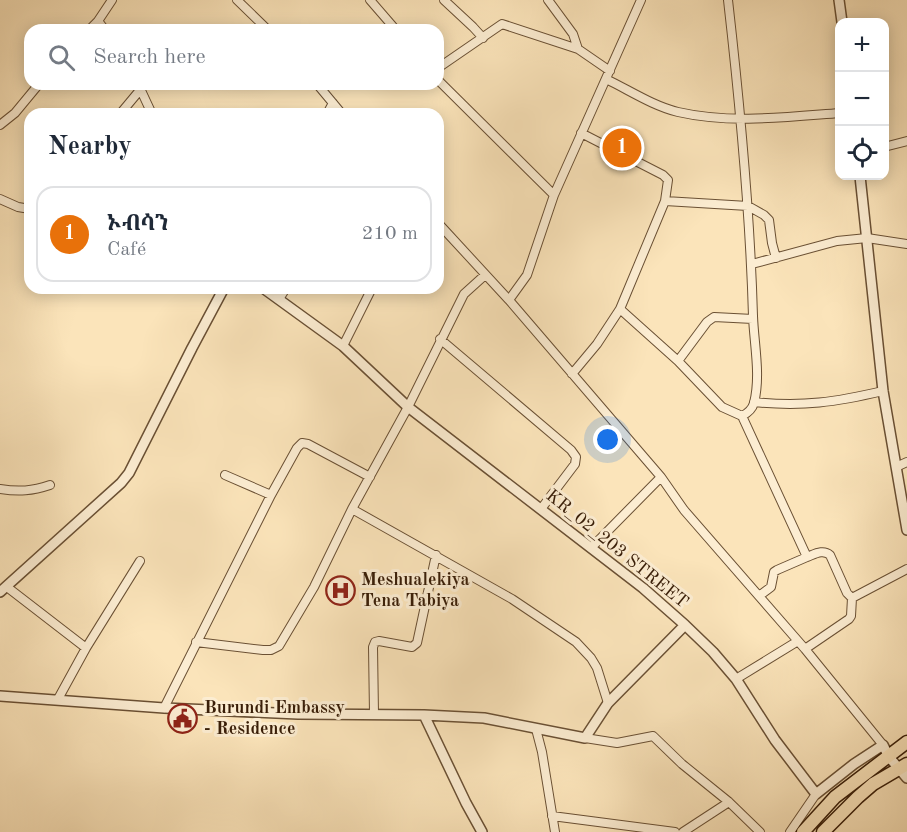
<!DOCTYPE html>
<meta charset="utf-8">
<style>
body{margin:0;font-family:"Old Standard TT","Noto Serif Ethiopic",serif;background:#f2f2f3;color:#1f2937}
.controls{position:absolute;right:18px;top:18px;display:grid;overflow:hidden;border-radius:12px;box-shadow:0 3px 15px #0003}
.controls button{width:54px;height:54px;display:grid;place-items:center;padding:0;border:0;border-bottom:2px solid #e0e1e3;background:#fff;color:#1f2937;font:30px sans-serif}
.you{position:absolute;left:608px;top:440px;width:21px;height:21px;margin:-15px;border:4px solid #fff;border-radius:50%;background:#1a73e8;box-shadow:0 0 0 9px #1a73e833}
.badge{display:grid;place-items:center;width:39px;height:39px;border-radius:50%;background:#2563eb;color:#fff;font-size:20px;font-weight:700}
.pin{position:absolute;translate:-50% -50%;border:3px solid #fff;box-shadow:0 2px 6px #0006}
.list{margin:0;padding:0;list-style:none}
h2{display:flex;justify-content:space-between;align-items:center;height:78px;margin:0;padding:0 24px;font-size:26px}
h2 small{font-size:20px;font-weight:400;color:#747a83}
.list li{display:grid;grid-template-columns:39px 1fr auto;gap:18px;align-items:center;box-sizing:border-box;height:96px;margin:0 12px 12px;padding:0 12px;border:2px solid #e0e1e3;border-radius:18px}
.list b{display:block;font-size:22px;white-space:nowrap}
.list p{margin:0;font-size:20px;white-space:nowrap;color:#747a83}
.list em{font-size:20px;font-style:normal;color:#747a83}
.icon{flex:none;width:33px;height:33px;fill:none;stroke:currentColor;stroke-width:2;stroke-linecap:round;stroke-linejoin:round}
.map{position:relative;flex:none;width:907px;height:832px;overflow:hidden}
.search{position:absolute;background:#fff;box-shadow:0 3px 15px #0003;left:24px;top:24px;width:420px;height:66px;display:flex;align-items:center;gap:15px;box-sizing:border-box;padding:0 21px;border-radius:18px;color:#747a83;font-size:22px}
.panel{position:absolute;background:#fff;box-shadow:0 3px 15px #0003;left:24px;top:108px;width:420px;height:186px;border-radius:18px}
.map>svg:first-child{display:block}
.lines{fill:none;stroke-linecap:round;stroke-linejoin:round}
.minor-casing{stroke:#6a5034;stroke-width:10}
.tertiary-casing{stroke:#6a5034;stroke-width:12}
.primary-casing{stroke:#391e08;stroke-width:15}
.minor{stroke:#fcedd2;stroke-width:8}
.tertiary{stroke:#fcedd2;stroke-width:9}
.primary{stroke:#fbe4ba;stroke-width:12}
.labels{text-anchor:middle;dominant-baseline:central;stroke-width:6;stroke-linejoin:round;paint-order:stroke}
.street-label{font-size:18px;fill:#391e08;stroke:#fcedd2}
.poi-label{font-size:18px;font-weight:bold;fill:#391e08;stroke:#fcedd2;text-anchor:start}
</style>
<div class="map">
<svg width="907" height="832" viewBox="0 0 907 832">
<rect width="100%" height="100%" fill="#fbe4ba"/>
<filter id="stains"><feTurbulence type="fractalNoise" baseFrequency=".00333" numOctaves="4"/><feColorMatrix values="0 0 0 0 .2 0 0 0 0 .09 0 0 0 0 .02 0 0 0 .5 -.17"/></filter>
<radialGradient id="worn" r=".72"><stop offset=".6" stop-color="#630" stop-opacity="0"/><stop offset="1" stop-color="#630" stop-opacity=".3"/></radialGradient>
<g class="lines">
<defs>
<path id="minor" d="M237,0L268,30
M370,0L396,30
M444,0L473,27L483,38
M548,0L573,34L578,49L610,71
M728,0C740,105 750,210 753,316C754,344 761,375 754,403C752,410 748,413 742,416
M98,21L105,30
M89,30L98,21L112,0
M438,68L502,24L578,49
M606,79C629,90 653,106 678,112C730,124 787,117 840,113
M438,80L554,195L641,0
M138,84L152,114
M317,84L342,114
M120,114L140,90
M327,114L333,103
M0,125L15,113L39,84
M581,133L663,175L668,180L665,201L620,309
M884,147L907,141
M0,199L18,207L30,209
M665,201L748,206L764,215L769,220L772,243L776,258
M438,223L509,300L661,477L684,510L805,649L883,745
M752,264L837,241L867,238L907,244
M279,299L286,288
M509,300L527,275L554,195
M440,339L571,450L576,457L575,464L541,509
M343,346L372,288
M678,361L707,322L714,317L753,319
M572,374L597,344L620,309L678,361L722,407L742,416L807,557C815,554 823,549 830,555L847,593L852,598L907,569
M754,402C803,407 836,402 883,391
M896,467L907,462
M225,475L271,495
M0,489C19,492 32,491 50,485
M352,509L512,599L576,642L591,658L597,668L608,703
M591,548L661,477
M7,587L86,648
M759,596L771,587L774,572L777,570L807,557
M196,642L263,650H271L279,646L314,587L352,509L408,407L464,294L485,275
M805,649L849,619L851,616L852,598
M736,679L798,641
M58,699L86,648L140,561
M164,708L271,495L297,448L302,443L308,444L370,477
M374,714L373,647L375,642L379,641L412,647L417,643L436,555
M536,729L542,752L555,832
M585,738L617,743L653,736L682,764L729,802L760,832
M552,816L675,832
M683,832L729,802
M790,832L816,794"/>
<path id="tertiary" d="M839,0L842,22
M860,176L883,391L907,530
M263,288L343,346L408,407L643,588L685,625L713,652L736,679L775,740L816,794L854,764L883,745L889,757L907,778
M0,592L121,483L129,473L192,348L224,288
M0,696L164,708L298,714L424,715L484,718L585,738L608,703L685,625
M424,715L466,803L482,832"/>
<path id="primary" d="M803,832L835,797L907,742
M823,832L858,797L873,784L907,764"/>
</defs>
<use href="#minor" class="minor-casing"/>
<use href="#tertiary" class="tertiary-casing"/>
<use href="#primary" class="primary-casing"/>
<use href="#minor" class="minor"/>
<use href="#tertiary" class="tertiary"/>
<use href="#primary" class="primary"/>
</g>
<defs>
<symbol id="hospital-ring" viewBox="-11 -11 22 22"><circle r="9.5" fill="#fcedd2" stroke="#8f2418" stroke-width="1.5"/><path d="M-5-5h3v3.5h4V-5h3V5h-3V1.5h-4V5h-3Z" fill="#8f2418"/></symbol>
<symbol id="civic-ring" viewBox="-11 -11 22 22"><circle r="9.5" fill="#fcedd2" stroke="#8f2418" stroke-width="1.5"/><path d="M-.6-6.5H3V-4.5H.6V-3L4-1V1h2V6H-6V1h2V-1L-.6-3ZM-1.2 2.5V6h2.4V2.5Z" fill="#8f2418"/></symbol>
</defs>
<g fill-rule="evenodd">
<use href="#hospital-ring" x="324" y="574" width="33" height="33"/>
<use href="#civic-ring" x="166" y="702" width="33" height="33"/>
</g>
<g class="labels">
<g class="street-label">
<text transform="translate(617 549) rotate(39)">KR_02_203 STREET</text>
</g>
<g class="poi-label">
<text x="361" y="580">Meshualekiya<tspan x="361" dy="21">Tena Tabiya</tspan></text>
<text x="204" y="708">Burundi Embassy<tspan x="204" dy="21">- Residence</tspan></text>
</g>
</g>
<rect width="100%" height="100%" filter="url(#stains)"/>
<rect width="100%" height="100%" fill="url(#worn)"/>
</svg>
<div class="controls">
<button>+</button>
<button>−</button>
<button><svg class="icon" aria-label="locate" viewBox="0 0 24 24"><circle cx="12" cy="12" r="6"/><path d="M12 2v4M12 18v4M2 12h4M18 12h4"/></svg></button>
</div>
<div class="you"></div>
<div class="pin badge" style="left:622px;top:148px;background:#e8710a">1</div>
<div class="search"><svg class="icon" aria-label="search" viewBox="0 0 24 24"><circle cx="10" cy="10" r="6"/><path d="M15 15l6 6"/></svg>Search here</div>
<section class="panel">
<h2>Nearby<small></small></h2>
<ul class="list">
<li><span class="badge" style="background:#e8710a">1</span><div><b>ኦብሳን</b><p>Café</p></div><em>210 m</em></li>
</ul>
</section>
</div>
